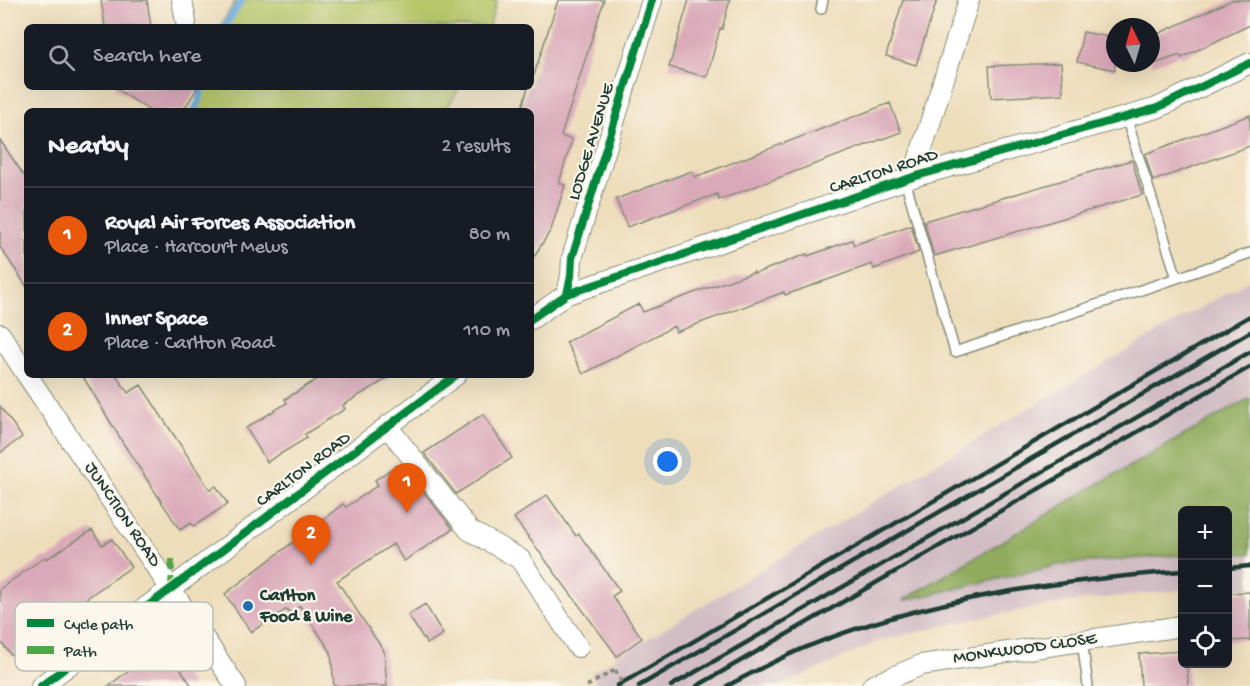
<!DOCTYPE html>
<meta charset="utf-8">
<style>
body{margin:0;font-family:"Gochi Hand",sans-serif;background:#242831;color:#f1f3f6}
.controls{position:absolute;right:18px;bottom:18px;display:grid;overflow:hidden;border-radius:9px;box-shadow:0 6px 24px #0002}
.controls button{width:54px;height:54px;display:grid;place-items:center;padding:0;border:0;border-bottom:2px solid #363941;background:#171b24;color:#f1f3f6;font:30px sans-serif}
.compass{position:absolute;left:1106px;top:18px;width:54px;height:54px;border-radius:50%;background:#171b24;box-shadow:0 6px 24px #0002;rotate:355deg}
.you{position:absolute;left:668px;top:462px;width:21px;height:21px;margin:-15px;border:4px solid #fff;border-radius:50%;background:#1a73e8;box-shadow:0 0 0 9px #1a73e833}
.badge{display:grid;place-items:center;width:39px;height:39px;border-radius:50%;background:#ea580c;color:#fff;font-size:20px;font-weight:700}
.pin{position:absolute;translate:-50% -50px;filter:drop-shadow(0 2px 3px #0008)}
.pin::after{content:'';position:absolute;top:32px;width:21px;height:18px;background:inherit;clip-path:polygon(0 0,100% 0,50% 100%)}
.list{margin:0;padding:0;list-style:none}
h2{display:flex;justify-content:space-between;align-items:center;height:78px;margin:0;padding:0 24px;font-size:26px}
h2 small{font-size:20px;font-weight:400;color:#9ea1a6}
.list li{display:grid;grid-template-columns:39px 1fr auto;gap:18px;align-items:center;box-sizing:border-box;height:96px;padding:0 24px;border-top:2px solid #363941}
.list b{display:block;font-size:22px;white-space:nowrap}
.list p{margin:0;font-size:20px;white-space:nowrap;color:#9ea1a6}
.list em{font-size:20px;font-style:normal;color:#9ea1a6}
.icon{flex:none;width:33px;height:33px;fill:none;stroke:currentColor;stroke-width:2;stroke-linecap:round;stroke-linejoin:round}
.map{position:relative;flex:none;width:1250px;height:686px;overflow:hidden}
.search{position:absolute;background:#171b24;box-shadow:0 6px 24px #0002;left:24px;top:24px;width:510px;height:66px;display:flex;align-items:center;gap:15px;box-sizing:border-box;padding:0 21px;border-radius:9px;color:#9ea1a6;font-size:22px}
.panel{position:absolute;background:#171b24;box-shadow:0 6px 24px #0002;left:24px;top:108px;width:510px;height:270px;border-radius:9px}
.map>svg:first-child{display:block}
.industrial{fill:#d2bdc5}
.green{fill:#b7c76a;stroke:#6b824f;stroke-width:1.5}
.forest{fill:#91ac5e;stroke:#587449;stroke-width:1.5}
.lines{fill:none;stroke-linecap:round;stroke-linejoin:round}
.stream{stroke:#6face1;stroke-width:7}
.building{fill:#daa9b9}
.service-casing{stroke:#868d78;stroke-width:12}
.minor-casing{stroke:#868d78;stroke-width:22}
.path{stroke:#868d78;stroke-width:4;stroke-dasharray:4.5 4.5;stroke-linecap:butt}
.service{stroke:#fff;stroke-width:9}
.minor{stroke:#fff;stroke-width:20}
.rail{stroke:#1f3d34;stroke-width:4.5}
.path-bridge{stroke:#868d78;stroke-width:4;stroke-dasharray:4.5 4.5;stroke-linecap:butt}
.quiet{stroke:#4fa644;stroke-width:6;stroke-dasharray:12 6;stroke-linecap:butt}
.cycleway-casing{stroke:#fbf7ec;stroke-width:11}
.cycleway{stroke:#00873e;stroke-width:8}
.poi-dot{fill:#1f6fb2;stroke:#fbf7ec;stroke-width:2}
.labels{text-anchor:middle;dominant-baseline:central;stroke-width:4.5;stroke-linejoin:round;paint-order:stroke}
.street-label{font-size:18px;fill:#1f3d34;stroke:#fbf7ec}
.poi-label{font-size:18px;font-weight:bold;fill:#1f3d34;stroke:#fbf7ec;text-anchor:start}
.key{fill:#fbf7ec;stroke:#b9bfb5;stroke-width:1.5}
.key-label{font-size:16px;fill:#1f3d34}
</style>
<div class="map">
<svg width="1250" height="686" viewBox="0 0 1250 686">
<rect width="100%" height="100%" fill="#fbf7ec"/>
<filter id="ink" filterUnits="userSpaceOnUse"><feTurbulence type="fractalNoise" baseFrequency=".0167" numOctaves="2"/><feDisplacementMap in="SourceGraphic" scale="12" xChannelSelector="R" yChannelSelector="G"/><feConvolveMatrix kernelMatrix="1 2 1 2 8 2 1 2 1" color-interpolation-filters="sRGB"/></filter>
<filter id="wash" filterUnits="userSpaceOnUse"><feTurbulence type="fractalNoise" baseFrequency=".008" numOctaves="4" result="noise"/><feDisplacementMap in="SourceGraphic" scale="24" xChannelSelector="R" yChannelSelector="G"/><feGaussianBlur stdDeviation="1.35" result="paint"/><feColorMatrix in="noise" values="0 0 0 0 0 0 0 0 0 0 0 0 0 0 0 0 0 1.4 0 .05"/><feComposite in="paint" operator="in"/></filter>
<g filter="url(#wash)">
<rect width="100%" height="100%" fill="#edb"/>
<path class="industrial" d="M1250,280V589L1228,588V510H1182V590L1068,602L968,620L879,641L781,686H597L591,673L981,437L1184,317Z"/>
<path class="green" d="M236,0H497L489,27H220Z
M204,87H460L445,111H192Z"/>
<path class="forest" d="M1250,398V554L1228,553V510H1182V555L1063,564L902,601L1093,487Z"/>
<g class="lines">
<path class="stream" d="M224,27L242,0
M194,111L199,102L202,87"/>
</g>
<g id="blocks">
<path class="building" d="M101,0H147L151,27H105Z
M558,0H604L561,136L572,140L559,183L565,185L551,230L531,261V111H521L528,87H531L532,74L534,75Z
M689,0H730L722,29L720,28L707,77L669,67Z
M903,0H937L916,65L886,56Z
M1232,0H1250V25L1181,58L1180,55L1151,65V37Z
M1083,32L1115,38V70L1077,62Z
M1061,63L1063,94L991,98L989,66Z
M114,87H198L183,111H150Z
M890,103L901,132L719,200L717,194L627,227L616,199L692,171L695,177Z
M1250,115V146L1153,181L1145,154Z
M0,140L27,180V287L0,247Z
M1132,160L1142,195L934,256L924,221Z
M911,225L919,252L874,269L872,264L785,295L784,292L676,332L674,326L583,374L566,342L639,304L643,312L699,291L754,272V274L807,254L808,256L852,240L854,245Z
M82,375H116L128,393L141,385L210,490L216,486L228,504L194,526L191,523L180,530L123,443Z
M324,375H393L343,405L345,409L305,434L307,438L267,462L246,428L287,403L285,399Z
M0,406L22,437L0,453Z
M483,414L512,458L456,494L424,453Z
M397,465L400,470L404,467L453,529L404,561L393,544L337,581L384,651L387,686H334L331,652L300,606L290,613L287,609L251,632L225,594L343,504L346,507L378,485L375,480Z
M547,495L576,536L579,534L620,591L612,596L642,638L617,656L514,518Z
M92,530L102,545L112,539L131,567L41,630L43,631L11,655L0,641V589L45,557L47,559Z
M1250,592V640L1227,641V593Z
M425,604L443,634L427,644L408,615Z
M168,642L186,667L181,670L192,686H108Z
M1182,651V663H1187L1188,686H1141L1139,654Z"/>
</g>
</g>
<g filter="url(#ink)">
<use href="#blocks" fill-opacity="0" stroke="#868d78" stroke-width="1.5"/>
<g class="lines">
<defs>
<path id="service" d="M821,9L823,0
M905,180L955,352L1177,278L1126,117
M1177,278L1250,253
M1082,641L1088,686"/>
<path id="minor" d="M182,0L186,22
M913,177L969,0
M567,294L571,276L572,258L652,0
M531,319L567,294L913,177L1157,108L1250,63
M0,334L27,375
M27,375L236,686
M387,426L469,530L520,559L578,647
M41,686L456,375
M872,686L921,665L1182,626"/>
</defs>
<use href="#service" class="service-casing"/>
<use href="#minor" class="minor-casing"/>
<path class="path" d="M587,686L615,670"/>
<use href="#service" class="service"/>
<use href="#minor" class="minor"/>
<path class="rail" d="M1228,568L1250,566
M617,686L1250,316
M639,686L1250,332
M671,686L1250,352
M697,686L1250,367
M727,686C754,672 781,657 809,646C928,598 1056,581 1182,571"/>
<path class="path-bridge" d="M615,670L624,686"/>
<path class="quiet" d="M171,589L172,558"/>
<defs>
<path id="cycleway" d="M567,294L571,276L572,258L652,0
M531,319L567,294L913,177L1157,108L1250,63
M41,686L456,375"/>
</defs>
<use href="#cycleway" class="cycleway-casing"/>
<use href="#cycleway" class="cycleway"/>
</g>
</g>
<circle class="poi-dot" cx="248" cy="606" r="6"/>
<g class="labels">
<g class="street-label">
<text transform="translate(592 142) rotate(-73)">LODGE AVENUE</text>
<text transform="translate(884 172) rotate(-18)">CARLTON ROAD</text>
<text transform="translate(304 470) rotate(-37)">CARLTON ROAD</text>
<text transform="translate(122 515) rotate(56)">JUNCTION ROAD</text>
<text transform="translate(1025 649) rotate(-8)">MONKWOOD CLOSE</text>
</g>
<g class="poi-label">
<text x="260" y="596">Carlton<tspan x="260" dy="21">Food &amp; Wine</tspan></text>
</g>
</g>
<rect x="15" y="602" width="198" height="69" rx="9" class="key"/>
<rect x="27" y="619" width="27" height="8" fill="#00873e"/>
<rect x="27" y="646" width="27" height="8" fill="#4fa644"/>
<g class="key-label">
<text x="64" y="629">Cycle path</text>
<text x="64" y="656">Path</text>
</g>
</svg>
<div class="controls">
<button>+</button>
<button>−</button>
<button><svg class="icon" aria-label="locate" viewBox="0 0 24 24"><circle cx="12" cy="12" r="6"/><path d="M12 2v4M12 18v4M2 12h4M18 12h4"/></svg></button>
</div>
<svg class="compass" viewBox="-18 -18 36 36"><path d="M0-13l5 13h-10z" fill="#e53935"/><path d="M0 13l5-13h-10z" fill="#9ea1a6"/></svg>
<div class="you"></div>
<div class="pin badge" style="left:407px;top:513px">1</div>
<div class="pin badge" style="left:311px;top:565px">2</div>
<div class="search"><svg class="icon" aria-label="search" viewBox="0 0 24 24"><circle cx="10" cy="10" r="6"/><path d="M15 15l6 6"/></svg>Search here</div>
<section class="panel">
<h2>Nearby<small>2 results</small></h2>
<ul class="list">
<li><span class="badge">1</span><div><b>Royal Air Forces Association</b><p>Place · Harcourt Mews</p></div><em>80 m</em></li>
<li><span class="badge">2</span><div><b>Inner Space</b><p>Place · Carlton Road</p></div><em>110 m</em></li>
</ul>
</section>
</div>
